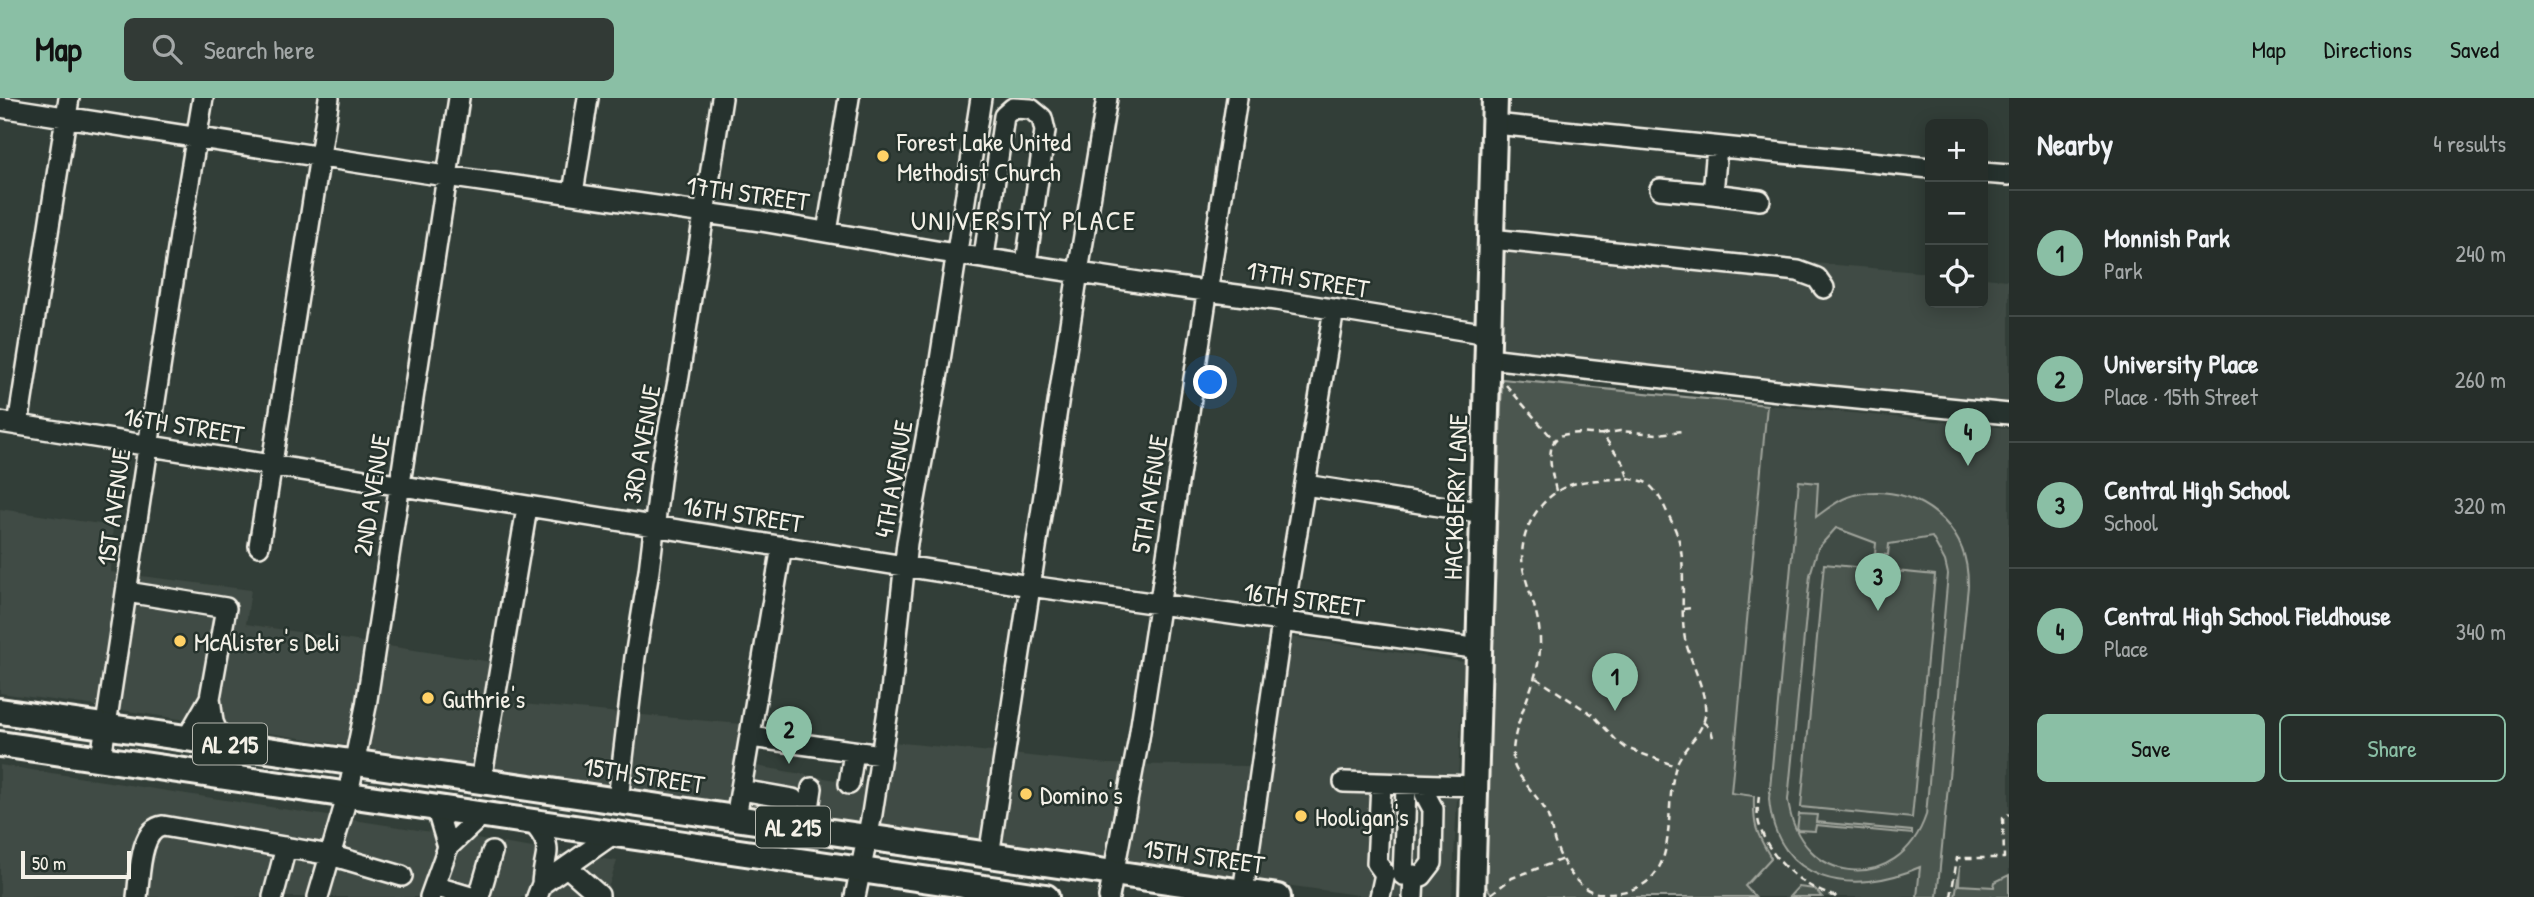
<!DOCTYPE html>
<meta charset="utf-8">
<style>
body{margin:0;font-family:"Patrick Hand",sans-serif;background:#323a36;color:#f1f3f6}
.controls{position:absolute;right:21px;top:21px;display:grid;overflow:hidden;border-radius:10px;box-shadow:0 4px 18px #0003}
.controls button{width:63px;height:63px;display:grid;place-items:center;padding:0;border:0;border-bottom:2px solid #424a47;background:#262e2a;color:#f1f3f6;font:35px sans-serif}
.scale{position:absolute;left:21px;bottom:18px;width:110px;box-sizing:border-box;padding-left:7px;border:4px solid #f4f1e8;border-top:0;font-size:19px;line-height:24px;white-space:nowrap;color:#f4f1e8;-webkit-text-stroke:5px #26332d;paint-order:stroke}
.you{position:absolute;left:1211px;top:285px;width:24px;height:24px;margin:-18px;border:5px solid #fff;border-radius:50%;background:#1a73e8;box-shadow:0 0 0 10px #1a73e833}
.badge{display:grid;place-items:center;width:46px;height:46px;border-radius:50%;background:#8abfa5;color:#111;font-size:23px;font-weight:700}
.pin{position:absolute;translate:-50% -58px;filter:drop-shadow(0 2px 4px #0008)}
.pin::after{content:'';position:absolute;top:37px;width:24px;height:21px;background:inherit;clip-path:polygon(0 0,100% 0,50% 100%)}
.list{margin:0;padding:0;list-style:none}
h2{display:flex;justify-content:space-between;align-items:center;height:91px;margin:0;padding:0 28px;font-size:30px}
h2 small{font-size:23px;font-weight:400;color:#a4a8a8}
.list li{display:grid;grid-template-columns:46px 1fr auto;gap:21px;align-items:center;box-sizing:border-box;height:126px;padding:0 28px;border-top:2px solid #424a47}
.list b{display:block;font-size:26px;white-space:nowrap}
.list p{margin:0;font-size:23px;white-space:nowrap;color:#a4a8a8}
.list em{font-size:23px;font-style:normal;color:#a4a8a8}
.actions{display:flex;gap:14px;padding:21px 28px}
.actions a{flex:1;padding:16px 0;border:2px solid #8abfa5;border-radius:10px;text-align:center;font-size:24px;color:#8abfa5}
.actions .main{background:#8abfa5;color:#111}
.icon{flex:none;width:38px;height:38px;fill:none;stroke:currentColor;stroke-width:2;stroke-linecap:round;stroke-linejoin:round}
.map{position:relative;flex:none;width:2009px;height:799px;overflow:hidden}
header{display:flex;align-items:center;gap:42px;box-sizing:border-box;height:98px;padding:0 35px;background:#8abfa5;color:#111}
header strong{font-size:33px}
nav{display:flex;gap:38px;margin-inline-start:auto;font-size:24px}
.search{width:490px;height:63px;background:#323a36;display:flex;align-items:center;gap:18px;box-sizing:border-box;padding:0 24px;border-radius:10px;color:#a4a8a8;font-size:26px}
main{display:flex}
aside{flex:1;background:#262e2a}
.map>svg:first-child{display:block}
.built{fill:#404b44}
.green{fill:#4c564f;stroke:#a0a49c;stroke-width:2;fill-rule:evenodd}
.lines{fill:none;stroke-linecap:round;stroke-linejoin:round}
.minor-casing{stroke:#f4f1e8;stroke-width:24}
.major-casing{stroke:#f4f1e8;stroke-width:30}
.path{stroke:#f4f1e8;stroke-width:2.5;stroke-dasharray:7 5;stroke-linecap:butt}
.minor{stroke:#26332d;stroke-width:19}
.major{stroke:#26332d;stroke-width:24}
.poi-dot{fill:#ffd166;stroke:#26332d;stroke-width:2.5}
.labels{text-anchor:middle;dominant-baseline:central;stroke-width:5;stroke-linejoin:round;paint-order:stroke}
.shield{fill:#26332d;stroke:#b6b8b0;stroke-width:2}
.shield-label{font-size:24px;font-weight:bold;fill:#f4f1e8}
.poi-label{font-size:26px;fill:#f4f1e8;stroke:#26332d;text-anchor:start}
.street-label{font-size:26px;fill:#f4f1e8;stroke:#26332d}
.neighbourhood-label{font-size:28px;letter-spacing:2px;fill:#f4f1e8;stroke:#26332d}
</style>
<header>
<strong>Map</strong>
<div class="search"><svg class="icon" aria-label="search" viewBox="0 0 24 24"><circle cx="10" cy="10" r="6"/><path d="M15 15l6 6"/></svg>Search here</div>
<nav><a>Map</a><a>Directions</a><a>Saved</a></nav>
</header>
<main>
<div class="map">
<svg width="2009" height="799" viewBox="0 0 2009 799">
<rect width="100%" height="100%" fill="#323e38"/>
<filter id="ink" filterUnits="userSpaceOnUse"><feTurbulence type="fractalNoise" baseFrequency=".0143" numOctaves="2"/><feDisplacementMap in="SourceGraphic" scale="14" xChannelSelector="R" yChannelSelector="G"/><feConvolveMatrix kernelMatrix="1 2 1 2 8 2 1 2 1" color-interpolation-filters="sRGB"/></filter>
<g filter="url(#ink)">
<path class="built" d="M1502,138L1930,175V205H1983V180L2009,182V307L1497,251Z
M1767,307L2009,330V799H1721Z
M0,411L113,428L110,474L251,492L246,526L492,564L490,603L752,627L746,666L875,689L883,643L1108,666L1247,668L1273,658L1291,539L1464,564L1452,799H1372L1177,772L639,693L90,607L0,595Z
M0,667L617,763L605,799H0Z"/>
<path class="green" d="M1502,281L1767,307L1731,695L1754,698C1753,727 1756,735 1771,760L1745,788L1755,799H1494L1485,787Z
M1799,383L1818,385L1816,419C1826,412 1836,403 1848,399C1893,383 1945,407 1962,451C1967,463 1968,475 1968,488L1937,799H1917L1920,769C1852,799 1776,786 1769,701ZM1836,430L1876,445L1875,456L1888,457L1889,446L1932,439L1945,463L1948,476L1926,717C1899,798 1798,788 1788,702L1810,477L1818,450Z
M1824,466L1935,477L1912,720L1801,709Z
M1799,716L1817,717L1816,724L1912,733V736L1816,727L1815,733L1797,732Z
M1960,768L1959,787L1994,789L1995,784L2009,777V799H1955Z
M1798,789L1815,791L1822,799H1789Z"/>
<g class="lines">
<defs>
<path id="minor" d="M0,9L425,75L761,123L936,153L1152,186L1276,202L1488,236
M1495,26L1930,70
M1983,75L2009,77
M1660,91L1713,96L1717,49
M573,95L588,0
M1713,96L1760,102
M827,134L849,0
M1491,141L1798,173L1817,180L1824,190
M984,159L1004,18L1013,10L1031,11L1042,20L1045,33L1026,165
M1488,260L1788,294L2009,316
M0,324L1030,488L1480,551
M18,327L69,0
M1305,387L1484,415
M259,448L329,0
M127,494L226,510L210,600L213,624L222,645
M187,640L210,600
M758,640L881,657
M101,660L180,138L203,0
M481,683L527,410
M1344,684L1476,688
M849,686L854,654
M741,692L793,701
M618,702L635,559L649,473L662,366L679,278L722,0
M436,709L448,749
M736,720L782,448
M531,722C557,753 544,752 542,786
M1405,722L1406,686
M806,731L812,690
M989,758L1078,174L1107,0
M567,769L599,797V799
M1403,777L1405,730
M1422,778L1432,765L1433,711L1425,696
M434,788L471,799
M1243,794L1282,524L1334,211
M137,799C140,779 139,731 163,728L330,757L402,778
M273,799L286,749
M318,799L348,696L366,608L459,0
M430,799L448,749L483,716
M479,799L492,754
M537,799L542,786L616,734
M855,799L872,716L891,593L907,445L938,275L981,0
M1109,799L1139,640L1237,0
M1380,799L1385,776L1377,765L1381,687
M1413,799L1414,777"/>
<path id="major" d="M0,613L1278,799
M0,646L1046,799
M1472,799L1495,0"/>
</defs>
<use href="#minor" class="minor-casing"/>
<use href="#major" class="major-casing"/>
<path class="path" d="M1506,287L1554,342
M1602,336L1620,333L1658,336L1682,333
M1628,380C1634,382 1643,382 1648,386C1656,392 1662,403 1666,412C1670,420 1674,428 1677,436C1688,469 1679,507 1685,541C1690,564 1708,595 1705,618C1702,637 1682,650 1676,668C1660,721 1689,799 1598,795C1579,793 1563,767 1557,750C1551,737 1552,723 1544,710C1537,698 1513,674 1513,662C1511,623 1539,588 1540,549C1541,521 1532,504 1525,478C1514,443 1535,400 1570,387C1588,381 1609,382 1628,380Z
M1556,393C1552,375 1541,338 1568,336C1580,334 1591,337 1602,336L1624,366L1628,380
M1683,511L1693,510
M1536,580L1593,617L1617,643L1626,650L1676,668
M1703,624L1711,631L1714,644
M1759,698C1758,706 1757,714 1758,721C1765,758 1802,791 1838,799
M1491,796L1512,780L1563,761
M1951,799L1957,760H2004L2003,720L2009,716"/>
<use href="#minor" class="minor"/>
<use href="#major" class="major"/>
</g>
</g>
<g class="poi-dot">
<circle cx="883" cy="58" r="7"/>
<circle cx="180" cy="543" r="7"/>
<circle cx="428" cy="600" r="7"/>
<circle cx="1026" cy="696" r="7"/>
<circle cx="1301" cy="718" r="7"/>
</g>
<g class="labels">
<g class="shield">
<rect x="193" y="625.5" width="74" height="41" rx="5"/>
<rect x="756" y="708.5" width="74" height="41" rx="5"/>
</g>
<g class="shield-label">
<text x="230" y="646">AL 215</text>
<text x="793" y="729">AL 215</text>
</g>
<g class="poi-label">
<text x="897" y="43">Forest Lake United<tspan x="897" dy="30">Methodist Church</tspan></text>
<text x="194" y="543">McAlister's Deli</text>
<text x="442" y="600">Guthrie's</text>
<text x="1040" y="696">Domino's</text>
<text x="1315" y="718">Hooligan's</text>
</g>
<g class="street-label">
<text transform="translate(748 95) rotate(8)">17TH STREET</text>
<text transform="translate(1308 181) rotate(9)">17TH STREET</text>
<text transform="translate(184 327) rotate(9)">16TH STREET</text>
<text transform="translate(641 346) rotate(-80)">3RD AVENUE</text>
<text transform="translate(893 381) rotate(-80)">4TH AVENUE</text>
<text transform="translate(1149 396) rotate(-81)">5TH AVENUE</text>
<text transform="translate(371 397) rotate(-81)">2ND AVENUE</text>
<text transform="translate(1455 399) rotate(-88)">HACKBERRY LANE</text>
<text transform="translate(113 409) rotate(-82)">1ST AVENUE</text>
<text transform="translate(743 416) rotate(9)">16TH STREET</text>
<text transform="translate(1304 501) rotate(8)">16TH STREET</text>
<text transform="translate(644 677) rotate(9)">15TH STREET</text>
<text transform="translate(1204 758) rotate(8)">15TH STREET</text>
</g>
<g class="neighbourhood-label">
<text x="1024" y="122">UNIVERSITY PLACE</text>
</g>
</g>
</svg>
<div class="controls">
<button>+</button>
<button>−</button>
<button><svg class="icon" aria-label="locate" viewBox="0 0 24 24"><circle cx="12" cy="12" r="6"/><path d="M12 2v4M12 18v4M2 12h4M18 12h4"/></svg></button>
</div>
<div class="scale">50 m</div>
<div class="you"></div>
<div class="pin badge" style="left:1615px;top:613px">1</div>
<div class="pin badge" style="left:789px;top:666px">2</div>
<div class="pin badge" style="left:1878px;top:513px">3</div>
<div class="pin badge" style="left:1968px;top:368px">4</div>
</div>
<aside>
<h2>Nearby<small>4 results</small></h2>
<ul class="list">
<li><span class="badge">1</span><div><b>Monnish Park</b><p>Park</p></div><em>240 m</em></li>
<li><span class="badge">2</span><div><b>University Place</b><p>Place · 15th Street</p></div><em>260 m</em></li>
<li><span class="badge">3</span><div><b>Central High School</b><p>School</p></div><em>320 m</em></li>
<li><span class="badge">4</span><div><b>Central High School Fieldhouse</b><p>Place</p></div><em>340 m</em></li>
</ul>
<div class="actions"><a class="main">Save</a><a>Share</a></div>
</aside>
</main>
